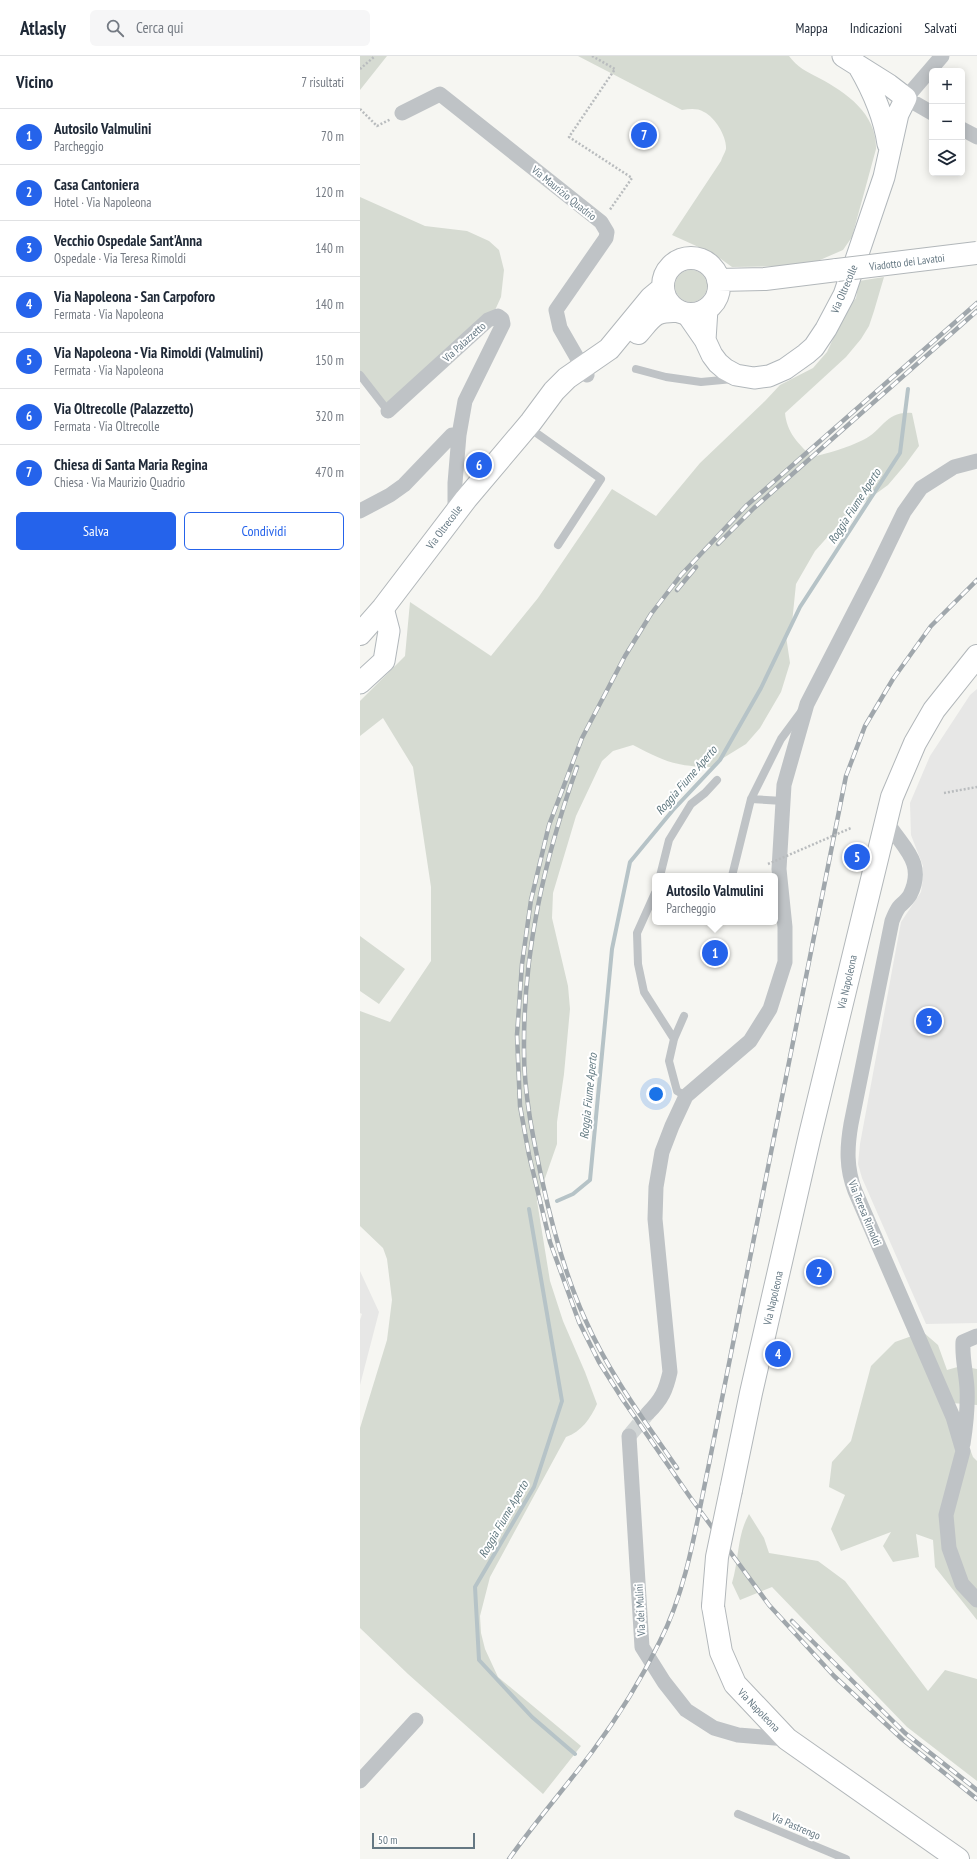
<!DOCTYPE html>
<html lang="it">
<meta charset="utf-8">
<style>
body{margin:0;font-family:"PT Sans Narrow",sans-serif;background:#f6f6f7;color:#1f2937}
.controls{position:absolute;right:12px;top:12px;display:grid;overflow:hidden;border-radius:6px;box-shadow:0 2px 10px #0003}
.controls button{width:36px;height:36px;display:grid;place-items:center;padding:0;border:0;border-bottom:1px solid #e0e1e3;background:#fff;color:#1f2937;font:20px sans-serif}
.scale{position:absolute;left:12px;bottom:10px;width:103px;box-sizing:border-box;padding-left:4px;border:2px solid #657883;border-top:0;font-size:11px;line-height:14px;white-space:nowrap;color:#657883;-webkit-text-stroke:3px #fff;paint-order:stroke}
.you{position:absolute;left:296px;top:1038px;width:14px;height:14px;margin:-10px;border:3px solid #fff;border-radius:50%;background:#1a73e8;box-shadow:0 0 0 6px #1a73e833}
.badge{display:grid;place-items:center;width:26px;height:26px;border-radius:50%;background:#2563eb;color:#fff;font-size:13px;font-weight:700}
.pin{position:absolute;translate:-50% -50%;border:2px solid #fff;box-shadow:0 1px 4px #0006}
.popup{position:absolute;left:292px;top:817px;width:126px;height:52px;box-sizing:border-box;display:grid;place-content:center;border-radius:6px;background:#fff;filter:drop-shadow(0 1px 3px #0005);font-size:13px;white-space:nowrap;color:#747a83}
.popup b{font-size:15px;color:#1f2937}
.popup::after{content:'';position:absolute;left:50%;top:100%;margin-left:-8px;border:8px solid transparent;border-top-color:#fff}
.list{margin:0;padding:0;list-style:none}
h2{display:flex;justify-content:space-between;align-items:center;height:52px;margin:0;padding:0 16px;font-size:17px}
h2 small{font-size:13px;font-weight:400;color:#747a83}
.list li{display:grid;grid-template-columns:26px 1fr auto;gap:12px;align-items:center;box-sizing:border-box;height:56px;padding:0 16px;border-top:1px solid #e0e1e3}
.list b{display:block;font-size:15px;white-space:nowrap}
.list p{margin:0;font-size:13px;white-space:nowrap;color:#747a83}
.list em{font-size:13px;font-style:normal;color:#747a83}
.actions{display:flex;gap:8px;padding:12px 16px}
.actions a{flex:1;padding:9px 0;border:1px solid #2563eb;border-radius:6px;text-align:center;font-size:14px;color:#2563eb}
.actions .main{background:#2563eb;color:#fff}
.icon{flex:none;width:22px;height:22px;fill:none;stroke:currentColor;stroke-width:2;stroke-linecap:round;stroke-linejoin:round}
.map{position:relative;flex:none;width:617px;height:1803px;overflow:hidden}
header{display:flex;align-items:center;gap:24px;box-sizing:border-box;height:56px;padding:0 20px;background:#fff;border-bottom:1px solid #e0e1e3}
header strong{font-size:19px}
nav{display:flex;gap:22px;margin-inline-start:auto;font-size:14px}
.search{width:280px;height:36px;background:#f6f6f7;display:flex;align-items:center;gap:10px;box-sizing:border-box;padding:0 14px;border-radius:6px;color:#747a83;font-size:15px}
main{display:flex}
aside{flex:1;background:#fff}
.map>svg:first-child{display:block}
.built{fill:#e7e7e6}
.green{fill:#d6dbd2}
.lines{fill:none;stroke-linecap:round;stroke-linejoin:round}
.stream{stroke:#b6c3c7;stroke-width:4}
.street-tunnel{stroke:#d2d6d6;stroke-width:15;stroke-dasharray:15 8;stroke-linecap:butt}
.secondary-casing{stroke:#b1b7bb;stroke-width:23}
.primary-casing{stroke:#b2b7ba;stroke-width:24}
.path{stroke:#b9bcbe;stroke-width:2.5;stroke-dasharray:2 2;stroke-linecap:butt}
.lane{stroke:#bfc3c6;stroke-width:8}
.street{stroke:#bfc3c6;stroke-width:15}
.secondary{stroke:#fff;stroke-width:21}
.primary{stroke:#fff;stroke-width:22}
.rail-casing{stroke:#a0a7ac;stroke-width:4.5}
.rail{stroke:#fff;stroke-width:3;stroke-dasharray:9;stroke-linecap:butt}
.primary-bridge-casing{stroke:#b2b7ba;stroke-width:24;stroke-linecap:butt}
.path-bridge{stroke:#b9bcbe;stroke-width:2.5;stroke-dasharray:2 2;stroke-linecap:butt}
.primary-bridge{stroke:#fff;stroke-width:22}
.labels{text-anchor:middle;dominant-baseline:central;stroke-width:4;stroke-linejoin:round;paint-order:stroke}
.street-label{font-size:11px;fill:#657883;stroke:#fff}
.water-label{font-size:12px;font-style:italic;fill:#617980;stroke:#fff}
</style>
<header>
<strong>Atlasly</strong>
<div class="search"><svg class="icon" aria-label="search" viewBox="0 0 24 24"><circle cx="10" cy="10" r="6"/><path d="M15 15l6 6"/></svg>Cerca qui</div>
<nav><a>Mappa</a><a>Indicazioni</a><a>Salvati</a></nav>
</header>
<main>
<aside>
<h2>Vicino<small>7 risultati</small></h2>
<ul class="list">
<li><span class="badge">1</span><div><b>Autosilo Valmulini</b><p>Parcheggio</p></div><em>70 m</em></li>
<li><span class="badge">2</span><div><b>Casa Cantoniera</b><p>Hotel · Via Napoleona</p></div><em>120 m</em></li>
<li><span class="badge">3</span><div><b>Vecchio Ospedale Sant'Anna</b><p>Ospedale · Via Teresa Rimoldi</p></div><em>140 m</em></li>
<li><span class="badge">4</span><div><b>Via Napoleona - San Carpoforo</b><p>Fermata · Via Napoleona</p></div><em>140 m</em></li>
<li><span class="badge">5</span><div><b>Via Napoleona - Via Rimoldi (Valmulini)</b><p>Fermata · Via Napoleona</p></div><em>150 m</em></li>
<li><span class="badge">6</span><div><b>Via Oltrecolle (Palazzetto)</b><p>Fermata · Via Oltrecolle</p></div><em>320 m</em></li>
<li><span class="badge">7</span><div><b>Chiesa di Santa Maria Regina</b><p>Chiesa · Via Maurizio Quadrio</p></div><em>470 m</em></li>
</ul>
<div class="actions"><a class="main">Salva</a><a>Condividi</a></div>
</aside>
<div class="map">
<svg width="617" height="1803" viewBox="0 0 617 1803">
<rect width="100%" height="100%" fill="#f6f6f2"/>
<path class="built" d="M617,633V1267L566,1268L502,1122L498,1108L500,1088L541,866L561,836L563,822V810L551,779L550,747L570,700L610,639Z
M0,1215L19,1256L0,1329V1264L2,1258L0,1257Z"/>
<path class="green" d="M0,0H27L0,34Z
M218,0H429C437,11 447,16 459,22C487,37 517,58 516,93L492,181L483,194L453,207L430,210L372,211L354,198L312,179L361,105C362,101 365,97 366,93C367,81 355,61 344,56C337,52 330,53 322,54Z
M0,141L65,170L107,175L129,185L139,194L144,214L141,241L131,263L26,349L0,324Z
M315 230a16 16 0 1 1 32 0a16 16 0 1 1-32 0Z
M524,221L514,255L509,270L501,283L486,301L425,357C427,377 438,387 452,401C469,397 487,392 503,384C523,375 525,355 552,357L559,390L545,409L528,429L488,458L455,495L436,528L432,567L426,580L430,607L421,636L400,672L386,688L360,704L354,711C318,711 305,706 273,689L253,695L242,705L216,760L193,837L192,862L208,930L210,953L204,1018L197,1066V1088L177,1145L190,1225L203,1265L225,1316L237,1348C231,1362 221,1376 206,1381L130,1521L120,1560L121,1577L125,1593L138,1621L221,1690L183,1738L48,1618L0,1572V1372L27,1284L32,1244L27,1203L23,1192L0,1170V955L30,966L71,905V831L53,711L23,662L0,680V645L45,600L50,546L131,600L178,542L252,433L296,460L340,407L405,345L420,329L453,312L467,296L486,255L496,242L499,225Z
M0,880L45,913L19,948L0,935Z
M563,1276L578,1289L587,1314L601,1310L617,1313V1349L592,1347L613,1401L617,1405V1564L575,1511L573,1484L556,1478L559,1501L533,1506L523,1490L531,1476L481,1495L471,1473L485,1439L469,1431L472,1406L491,1385L511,1310L535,1286Z
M389,1458L404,1482L409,1497L458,1505L485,1525L568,1635L585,1614L617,1623V1725L547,1671L412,1531L380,1544L372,1527C379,1504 377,1479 389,1458Z"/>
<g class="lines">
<path class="stream" d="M197,1145L213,1138L230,1124L252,893L270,806L313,754L360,704L401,632L440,551L540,397L548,333
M169,1153L202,1345L174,1431L115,1531L119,1604L172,1661L215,1698"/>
<path class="street-tunnel" d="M269,1380L288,1357"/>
<defs>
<path id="secondary" d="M499,11C513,35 524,60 528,88
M327,258L345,284L352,299L358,307L365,313L376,319L394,322L409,320L425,313L446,298L454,291L466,273L484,239L524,121L538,58L546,42L529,29L483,0
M345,284L347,253
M0,627L24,605L29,575L23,552"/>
<path id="primary" d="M303 230a28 28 0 1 1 56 0a28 28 0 1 1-56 0Z
M358,224L405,223L477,214
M278,277C292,261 294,254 317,255
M0,578L23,552L106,443L171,366L194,335L207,322L249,293L291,242L303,232
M371,1434L391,1337L450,1079L532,741L555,687L574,654L617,600
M353,1550L361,1596L375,1628L427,1683L598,1803"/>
</defs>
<use href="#secondary" class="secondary-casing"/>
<use href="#primary" class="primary-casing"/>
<path class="path" d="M232,0L255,13L209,81L272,122L249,155
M0,13L15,0
M0,53L17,70L31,63
M584,737L617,731"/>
<path class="lane" d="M276,313L306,321L341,326L373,323
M0,319L28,355
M168,371L241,423L198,489
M391,743L423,745
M300,820L309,784L331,748L345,737L357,724
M372,820L391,743L421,683L441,656
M295,837L277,877L278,908L284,936L314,983
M324,960L314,983L309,1005L317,1035L326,1040
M378,1758L486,1803"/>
<path class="street" d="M42,57L80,38L241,166L247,176L246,182L196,254L200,272L227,319
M572,57L546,42L582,0
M602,73L617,81
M28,355L128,264L138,260L142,263L143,268L105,345L99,379L95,427V456
M0,455L30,439L44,429L92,379H99
M526,764C540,790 567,805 550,839C547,844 543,847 539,851C536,855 534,860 532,865L491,1068C487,1091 486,1112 495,1135L593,1361L603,1395L586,1459L589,1492L602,1528L617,1544
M288,1357C302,1343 306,1334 310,1316L295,1163L296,1131L302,1096L312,1070L326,1040L390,985L410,953L425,906V871L419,813L424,729L447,648L515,516L544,456L561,432L594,411L617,405
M269,1380L282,1591L304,1626L326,1654L354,1672L378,1679L427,1683
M603,1388C606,1369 608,1351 607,1332C606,1316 602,1303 603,1286L617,1280
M0,1725L56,1664"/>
<use href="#secondary" class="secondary"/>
<use href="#primary" class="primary"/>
<defs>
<path id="rail" d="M617,247L386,450L321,519L291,558L265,600L222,682L189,769L171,844L162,908L157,979L160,1050L169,1099L190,1186L219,1266L239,1306L263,1344L330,1441L409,1549L474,1620L542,1683L617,1743
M358,488L394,452L617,255
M317,534L336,511
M217,711C184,804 163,896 164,995C164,1038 173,1082 182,1124C192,1170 205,1219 225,1263C248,1316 284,1364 317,1412
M432,1565L545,1677L617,1734
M149,1803C175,1766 205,1732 232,1696C258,1661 281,1624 300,1585C328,1530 336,1468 349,1408L486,720L505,670L533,623L571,570L617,524"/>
</defs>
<use href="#rail" class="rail-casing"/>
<use href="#rail" class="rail"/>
<defs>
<path id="primary-bridge" d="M477,214L617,197
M353,1550L357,1501L371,1434"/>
</defs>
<use href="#primary-bridge" class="primary-bridge-casing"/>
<path class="path-bridge" d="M408,808L491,772"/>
<use href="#primary-bridge" class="primary-bridge"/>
</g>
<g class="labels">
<g class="street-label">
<text transform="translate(204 137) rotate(39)">Via Maurizio Quadrio</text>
<text transform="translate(547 206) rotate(-7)">Viadotto dei Lavatoi</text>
<text transform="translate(484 233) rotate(-67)">Via Oltrecolle</text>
<text transform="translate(104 286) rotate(-42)">Via Palazzetto</text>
<text transform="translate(84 471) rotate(-53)">Via Oltrecolle</text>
<text transform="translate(487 926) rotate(-77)">Via Napoleona</text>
<text transform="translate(505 1157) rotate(68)">Via Teresa Rimoldi</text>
<text transform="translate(413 1242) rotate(-77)">Via Napoleona</text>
<text transform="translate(280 1554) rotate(-93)">Via dei Mulini</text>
<text transform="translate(399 1654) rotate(46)">Via Napoleona</text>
<text transform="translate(436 1770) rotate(23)">Via Pastrengo</text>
</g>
<g class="water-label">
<text transform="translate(494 450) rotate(-57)">Roggia Fiume Aperto</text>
<text transform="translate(326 724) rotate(-49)">Roggia Fiume Aperto</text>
<text transform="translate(228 1040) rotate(-84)">Roggia Fiume Aperto</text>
<text transform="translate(143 1463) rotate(-60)">Roggia Fiume Aperto</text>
</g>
</g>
</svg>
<div class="controls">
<button>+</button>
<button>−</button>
<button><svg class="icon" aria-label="layers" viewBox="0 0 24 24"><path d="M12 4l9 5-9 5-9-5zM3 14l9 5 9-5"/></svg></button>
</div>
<div class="scale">50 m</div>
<div class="you"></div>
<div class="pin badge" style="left:355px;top:897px">1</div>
<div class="popup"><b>Autosilo Valmulini</b>Parcheggio</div>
<div class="pin badge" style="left:459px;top:1216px">2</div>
<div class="pin badge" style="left:569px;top:965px">3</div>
<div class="pin badge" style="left:418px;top:1298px">4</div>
<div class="pin badge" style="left:497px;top:801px">5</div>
<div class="pin badge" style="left:119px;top:409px">6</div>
<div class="pin badge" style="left:284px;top:79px">7</div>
</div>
</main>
